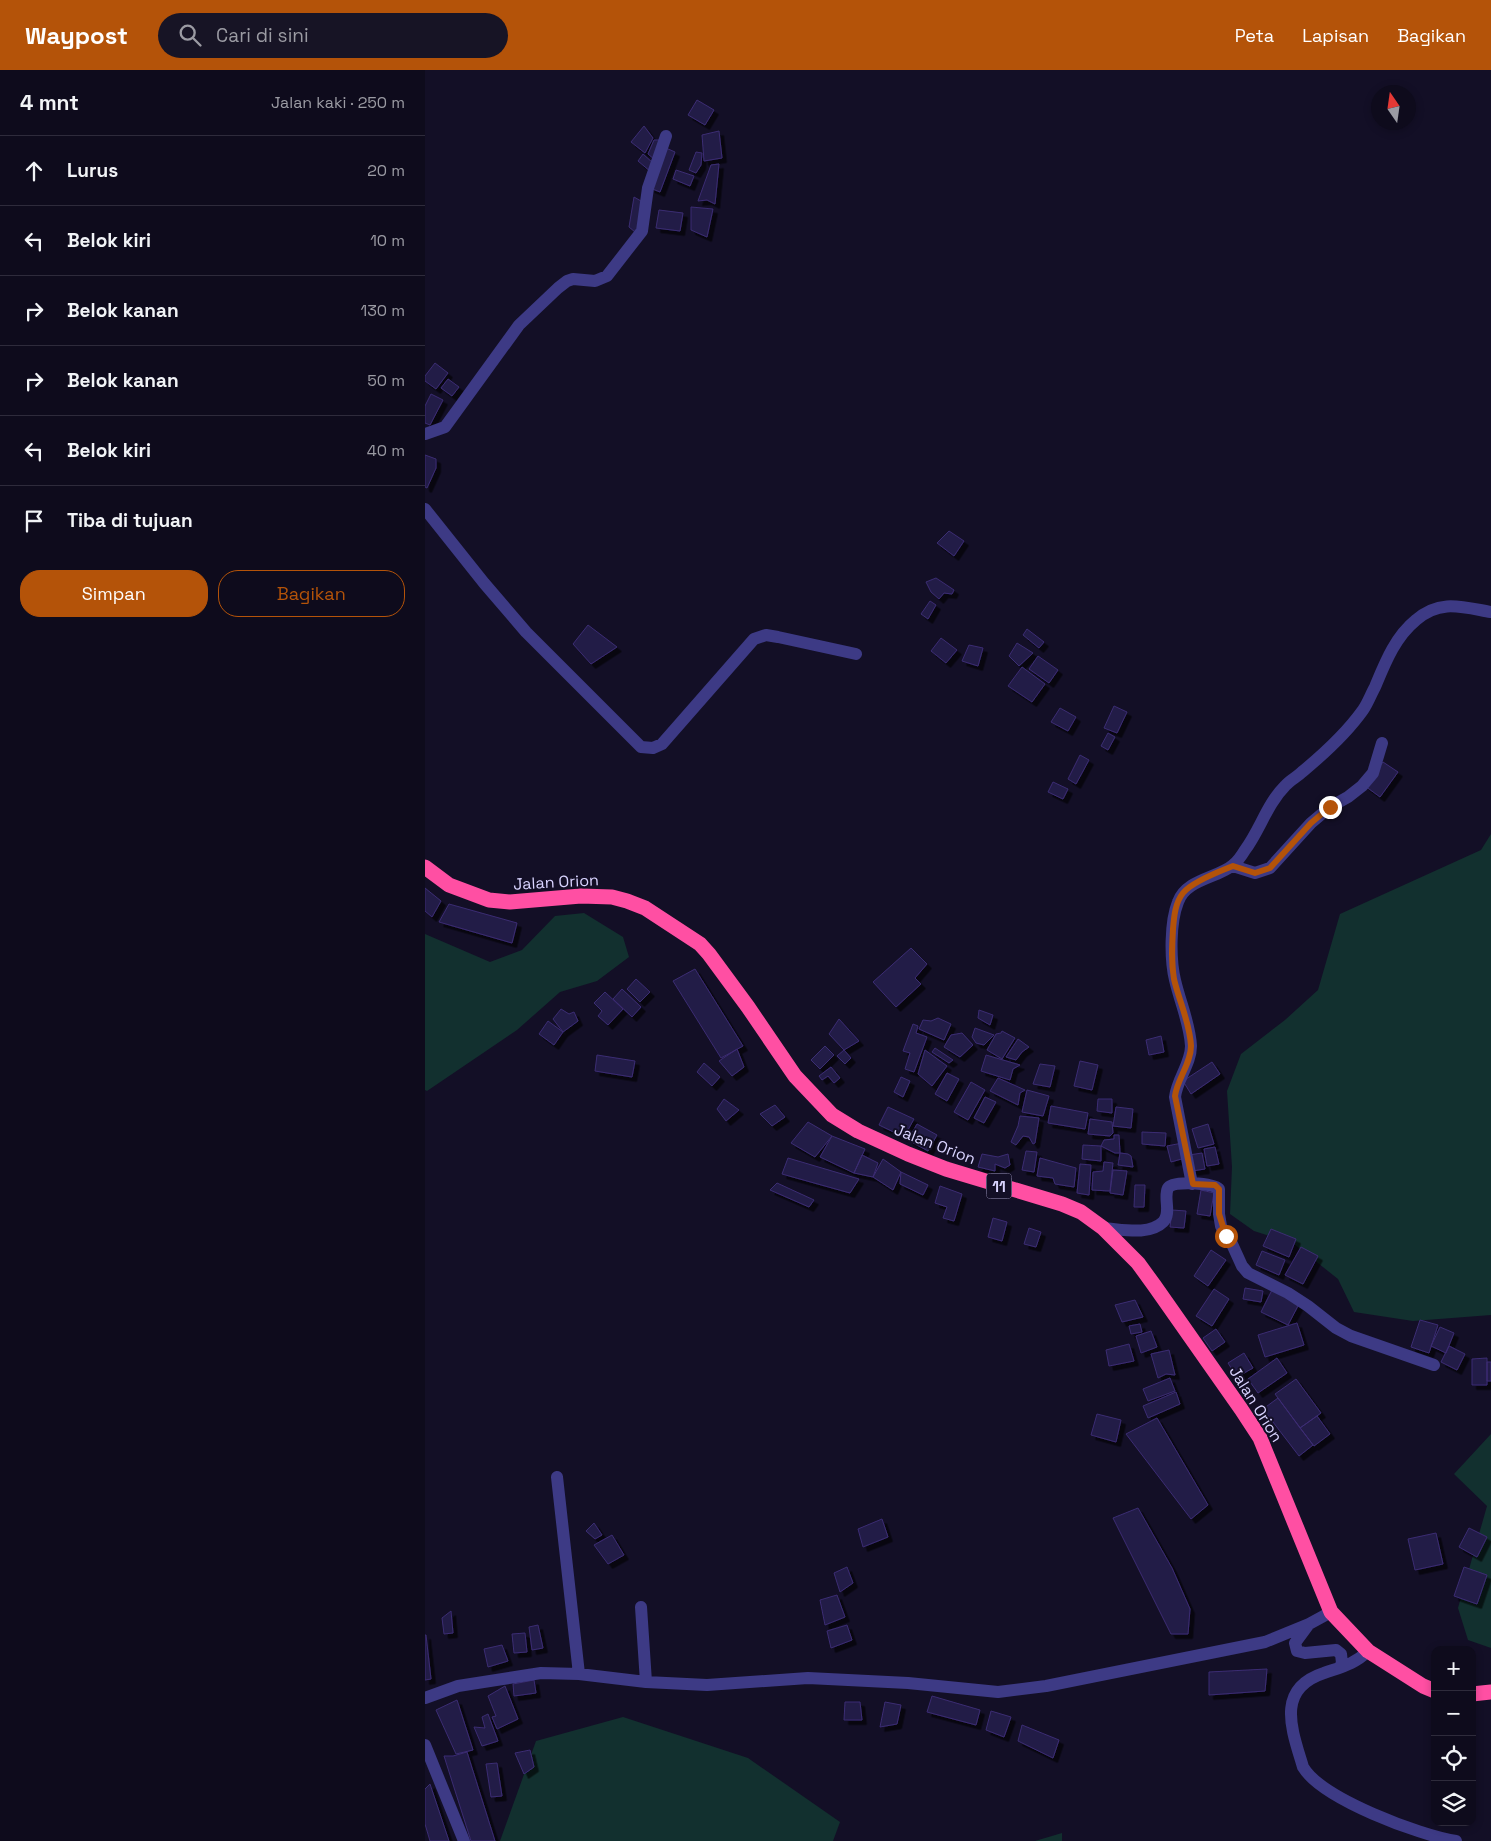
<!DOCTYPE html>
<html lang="id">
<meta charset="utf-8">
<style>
body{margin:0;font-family:"Space Grotesk",sans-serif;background:#171425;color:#f1f3f6}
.controls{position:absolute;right:15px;bottom:15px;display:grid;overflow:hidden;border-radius:10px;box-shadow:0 2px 8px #0003}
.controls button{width:45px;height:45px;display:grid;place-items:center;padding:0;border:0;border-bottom:1px solid #2e2b3b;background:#0e0b1c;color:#f1f3f6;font:25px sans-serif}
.compass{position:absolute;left:946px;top:15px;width:45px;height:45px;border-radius:50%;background:#0e0b1c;box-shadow:0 2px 8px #0003;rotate:347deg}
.stop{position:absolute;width:15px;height:15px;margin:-11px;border:4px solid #b45309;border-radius:50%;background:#fff}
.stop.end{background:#b45309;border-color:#fff;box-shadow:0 1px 5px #0008}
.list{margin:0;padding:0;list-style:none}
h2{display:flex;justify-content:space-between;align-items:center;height:65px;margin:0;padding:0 20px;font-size:21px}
h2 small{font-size:16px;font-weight:400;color:#9b9ba3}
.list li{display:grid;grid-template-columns:32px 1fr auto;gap:15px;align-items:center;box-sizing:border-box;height:70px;padding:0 20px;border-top:1px solid #2e2b3b}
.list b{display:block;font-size:19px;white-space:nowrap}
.list em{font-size:16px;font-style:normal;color:#9b9ba3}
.actions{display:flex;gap:10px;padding:15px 20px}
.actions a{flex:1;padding:11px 0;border:1px solid #b45309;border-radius:20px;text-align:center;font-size:18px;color:#b45309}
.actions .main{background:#b45309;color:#fff}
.icon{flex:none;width:28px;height:28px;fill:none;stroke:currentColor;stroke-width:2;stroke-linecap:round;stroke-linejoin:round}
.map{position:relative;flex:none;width:1066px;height:1771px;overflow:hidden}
header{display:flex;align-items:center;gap:30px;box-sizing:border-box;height:70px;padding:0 25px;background:#b45309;color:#fff}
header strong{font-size:24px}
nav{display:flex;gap:28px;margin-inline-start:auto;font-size:18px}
.search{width:350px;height:45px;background:#171425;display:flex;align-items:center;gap:12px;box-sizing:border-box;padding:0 18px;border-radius:28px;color:#9b9ba3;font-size:19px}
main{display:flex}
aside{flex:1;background:#0e0b1c}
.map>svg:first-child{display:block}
.green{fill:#12302f}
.building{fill:#241b47;stroke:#3b2d73;filter:url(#shadow)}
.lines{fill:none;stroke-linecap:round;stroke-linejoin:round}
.street{stroke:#3d3a85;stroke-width:12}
.highway{stroke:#ff4fa3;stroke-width:15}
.route{stroke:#b45309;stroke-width:6}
.labels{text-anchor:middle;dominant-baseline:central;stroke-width:4;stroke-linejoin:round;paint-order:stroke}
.shield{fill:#130f26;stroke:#9e99be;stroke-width:1}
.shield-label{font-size:15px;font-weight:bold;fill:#d9d4ff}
.street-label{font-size:16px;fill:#d9d4ff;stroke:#130f26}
</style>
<header>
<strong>Waypost</strong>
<div class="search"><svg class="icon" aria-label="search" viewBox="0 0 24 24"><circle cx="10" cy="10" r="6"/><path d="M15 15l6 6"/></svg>Cari di sini</div>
<nav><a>Peta</a><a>Lapisan</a><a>Bagikan</a></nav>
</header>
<main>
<aside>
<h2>4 mnt<small>Jalan kaki · 250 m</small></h2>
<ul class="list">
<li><svg class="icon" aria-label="ahead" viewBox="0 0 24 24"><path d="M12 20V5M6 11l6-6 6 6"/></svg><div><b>Lurus</b></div><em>20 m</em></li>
<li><svg class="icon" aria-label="left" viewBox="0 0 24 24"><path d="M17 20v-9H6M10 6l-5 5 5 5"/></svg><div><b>Belok kiri</b></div><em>10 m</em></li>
<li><svg class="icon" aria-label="right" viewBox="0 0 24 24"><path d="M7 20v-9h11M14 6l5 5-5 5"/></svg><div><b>Belok kanan</b></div><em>130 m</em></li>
<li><svg class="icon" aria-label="right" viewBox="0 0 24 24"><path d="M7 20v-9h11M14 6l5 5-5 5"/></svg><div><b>Belok kanan</b></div><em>50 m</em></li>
<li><svg class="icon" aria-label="left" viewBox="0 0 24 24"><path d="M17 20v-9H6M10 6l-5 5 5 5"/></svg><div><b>Belok kiri</b></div><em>40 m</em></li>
<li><svg class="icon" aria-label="arrive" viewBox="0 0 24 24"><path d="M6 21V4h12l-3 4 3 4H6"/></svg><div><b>Tiba di tujuan</b></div></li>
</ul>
<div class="actions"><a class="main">Simpan</a><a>Bagikan</a></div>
</aside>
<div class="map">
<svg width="1066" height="1771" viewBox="0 0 1066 1771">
<defs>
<filter id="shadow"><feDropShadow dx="4.5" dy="4.5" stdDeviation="0" flood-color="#0009"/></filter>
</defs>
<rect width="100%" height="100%" fill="#130f26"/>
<path class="green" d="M1066,764V1245L988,1251L929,1242L913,1209L869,1174L829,1161L805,1144L807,1097L802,1021L816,984L860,950L893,920L915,844L1056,780Z
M159,843L198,867L204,887L172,911L135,922L92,960L2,1021L0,1020V864L65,892L97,880L130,846Z
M1066,1364V1578L1043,1570L1033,1538L1062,1436L1029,1404Z
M198,1647L323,1688L415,1752L408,1771H75L111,1671Z
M637,1763V1771H610Z"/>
<path class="building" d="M272,30L289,40L280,55L263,45Z
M219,56L228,68L220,83L206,72Z
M294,61L297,88L279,91L277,65Z
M229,70H236L230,90L223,84Z
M241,78L250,82L235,122L225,118Z
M271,82L277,83L276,95L271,103L264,100Z
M218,84L228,93L226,102L213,91Z
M294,94L290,134L282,130L273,131L286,95Z
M251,100L269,106L265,116L248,109Z
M209,127L216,131L215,155L210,162L204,157Z
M266,137L288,139L282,167L266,160Z
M234,140L258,143L255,161L231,158Z
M10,293L23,303L11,319L0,311V306Z
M23,309L34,317L27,326L16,318Z
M6,324L18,330L5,355L0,353V336Z
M0,385L11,389V398L2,418L0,417Z
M524,461L539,471L529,486L512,473Z
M511,508L529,520L527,524L519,523L514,529L506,522L501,512Z
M505,531L511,535L503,549L496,544Z
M163,555L192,577L166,594L148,574Z
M602,559L619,572L614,578L598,565Z
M516,568L532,580L521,593L506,581Z
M592,573L608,583L594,596L584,586Z
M544,575L558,578L553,596L537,591Z
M613,586L633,600L624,613L604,599Z
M597,597L620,614L607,632L583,616Z
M689,636L702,642L692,663L679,658Z
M635,638L651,647L643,661L626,652Z
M683,663L690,667L683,680L676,676Z
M655,685L664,690L651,714L643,709Z
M958,692L973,702L955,727L940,716Z
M628,712L643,719L638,729L623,722Z
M0,818L16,831L7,847L0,841Z
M24,834L92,853L87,873L14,852Z
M486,878L502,894L490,908L496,914L471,937L448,912Z
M270,899L318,976L296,988L248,911Z
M211,909L225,922L215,932L202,919Z
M197,919L216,937L207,947L188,929Z
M180,922L198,939L183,955L173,946L177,941L169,933Z
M136,939L144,944L149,942L153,951L138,962L128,949Z
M554,940L568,945L565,955L553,948Z
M513,948L526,954L519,970L494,959L498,950L506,951Z
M414,949L434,971L419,980L404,964Z
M123,951L138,962L129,975L114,964Z
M488,954L493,956L491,963L502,967L489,1002L480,999L485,983L478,981Z
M550,958L569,965L559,975L551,973L547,967Z
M577,961L590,968L577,989L562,980L571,964L576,963Z
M537,963L548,975L535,987L519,977L526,965Z
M736,966L739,982L724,985L721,970Z
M593,969L604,977L597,982L591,990L581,987Z
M400,976L409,985L395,999L386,990Z
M510,978L528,990L524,993L507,982Z
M312,979L319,997L307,1006L294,991Z
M419,980L426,988L420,994L412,986Z
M500,980L522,996L507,1016L493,1004Z
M172,985L210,991L207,1007L170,1001Z
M561,985L595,995L588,999L585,1010L556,1001Z
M655,991L673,995L667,1020L649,1016Z
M787,992L795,1004L766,1024L758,1011Z
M279,993L295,1007L287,1016L272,1002Z
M615,994L630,996L625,1017L608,1014Z
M406,997L415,1008L409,1013L403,1006L397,1010L394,1006Z
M522,1003L534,1009L522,1031L510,1024Z
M476,1007L485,1011L478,1027L469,1022Z
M573,1008L600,1020L595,1023L593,1035L565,1021Z
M546,1012L560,1020L543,1050L529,1042Z
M602,1020L624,1026L618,1046L597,1042Z
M560,1027L571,1032L559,1053L549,1048Z
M299,1029L314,1040L301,1051L292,1039Z
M673,1029H687V1043L672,1041Z
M350,1035L360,1047L347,1056L335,1044Z
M626,1036L663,1043L660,1059L623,1053Z
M463,1037L489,1049L479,1067L454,1055Z
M691,1037L708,1039L706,1058L688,1056Z
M595,1046L614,1048L610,1073L608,1074L604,1067L598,1066L591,1075L586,1072L593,1056Z
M665,1049L687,1052L688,1063L685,1066L663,1064Z
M383,1052L407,1066L390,1087L366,1073Z
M492,1054L512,1065L503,1081L483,1070Z
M783,1054L789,1074L773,1078L767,1059Z
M717,1062L741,1063L740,1076L717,1074Z
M689,1065H694L695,1083H690L676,1076L679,1070L689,1069Z
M407,1066L440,1079L429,1103L395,1087Z
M757,1073L760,1088L746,1092L742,1076Z
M658,1075L676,1076V1091L657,1089Z
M790,1077L794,1094L782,1096L779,1079Z
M601,1081L612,1082L609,1102L597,1100Z
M695,1083L703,1084L706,1086L708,1097L693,1095Z
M777,1083L780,1099L767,1101L764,1085Z
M557,1084L573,1087L583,1084L585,1095L580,1098L570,1094V1101L553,1097Z
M437,1085L453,1093L448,1107L429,1103Z
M363,1088L434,1109L425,1123L357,1104Z
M615,1088L651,1098L649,1117L630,1114L628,1108L612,1106Z
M458,1089L476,1102L468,1120L448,1107Z
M679,1092L688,1093L685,1121L667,1120L668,1102L678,1101Z
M655,1094L666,1095L664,1125L652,1123Z
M688,1100L702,1101L698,1125L685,1123Z
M476,1102L503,1115L498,1125L475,1114Z
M352,1113L389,1130L384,1137L345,1120Z
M710,1115H720L719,1137H709Z
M515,1116L537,1124L529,1151L518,1148L522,1137L510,1133Z
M776,1120L789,1123L785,1146L772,1144Z
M747,1140L761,1141L759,1158L745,1157Z
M568,1148L582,1152L577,1171L563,1167Z
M604,1158L616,1162L611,1177L599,1174Z
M846,1159L871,1169L864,1187L838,1176Z
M876,1177L893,1186L878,1214L860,1205Z
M786,1180L801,1190L783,1216L769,1206Z
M837,1181L860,1190L854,1205L831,1195Z
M820,1218L838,1221L836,1232L818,1229Z
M789,1219L804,1229L787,1256L771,1246Z
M847,1220L874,1234L863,1255L836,1242Z
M710,1230L718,1247L697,1252L690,1235Z
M995,1250L1013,1255L1004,1283L986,1277Z
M872,1253L879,1275L840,1287L833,1265Z
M715,1254L717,1262L706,1264L704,1256Z
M1015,1257L1029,1263L1021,1283L1006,1276Z
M791,1259L800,1272L787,1281L778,1268Z
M726,1261L732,1277L716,1283L711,1266Z
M704,1274L709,1291L684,1296L681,1280Z
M1024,1276L1040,1284L1032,1300L1016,1292Z
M744,1280L750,1305L741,1304L733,1308L726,1284Z
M819,1283L828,1298L812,1307L803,1293Z
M852,1288L862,1303L833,1323L823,1309Z
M1062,1288V1315H1047V1289Z
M1062,1292H1066V1311H1062Z
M745,1308L750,1321L723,1331L718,1319Z
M871,1309L896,1343L875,1358L850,1324Z
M751,1322L755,1334L723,1348L718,1336Z
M853,1328L888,1375L874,1386L838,1339Z
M672,1344L696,1350L691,1372L666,1365Z
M892,1346L905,1364L889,1376L875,1358Z
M732,1348L783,1435L766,1449L701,1364Z
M713,1438L747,1498L765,1539L763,1564H746L688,1448Z
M457,1449L463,1467L438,1477L433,1459Z
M169,1453L177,1465L170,1469L161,1461Z
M1044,1458L1062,1467L1052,1487L1034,1477Z
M1011,1463L1018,1494L990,1500L983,1469Z
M187,1465L199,1485L183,1494L169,1475Z
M422,1497L428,1513L415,1522L409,1503Z
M1039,1497L1062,1505L1052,1534L1029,1526Z
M412,1525L420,1547L400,1555L395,1530Z
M26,1541L28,1563L19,1564L17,1548Z
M113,1555L118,1578L107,1580L104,1557Z
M422,1555L427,1570L406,1578L402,1561Z
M100,1563L102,1582L89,1583L87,1564Z
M1,1565L6,1609L0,1610V1565Z
M77,1575L83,1591L63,1597L59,1579Z
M842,1599L840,1621L784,1625V1602Z
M109,1610L111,1623L89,1626L88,1614Z
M80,1616L93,1649L72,1659L67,1647L71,1646L63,1626Z
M507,1626L555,1640L551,1655L502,1642Z
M32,1630L48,1680L31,1684L11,1640Z
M420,1632H435L437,1650H419Z
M460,1632L476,1635L472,1654L455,1657Z
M566,1641L586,1647L579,1667L561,1660Z
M63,1644L73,1671L57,1676L49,1657L60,1658L57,1647Z
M597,1655L634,1670L628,1688L593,1671Z
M105,1680L109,1697L99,1704L90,1683Z
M42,1682L70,1771H46L19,1686H28Z
M72,1693L77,1726L66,1727L61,1694Z
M5,1714L24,1771H5L0,1754V1719Z"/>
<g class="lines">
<path class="street" d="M0,364L20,357L94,255L133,218L142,211L148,209L170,211L182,206L217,161L223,118L241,66
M0,439L59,513L101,562L216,677L228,678L237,674L329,569L341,565L353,567L431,584
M808,796L830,803L845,798L886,753L905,737L923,727L937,716L948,703L957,673
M767,1114L750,1027C752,1009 766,994 766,976C765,954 755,932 750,910C745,889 745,852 753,832C761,809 793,808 808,795C813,791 817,785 820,780C835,760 842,734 860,716C865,710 872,707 877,702C900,683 921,664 938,640C943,633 946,624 950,617C960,593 970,567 991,550C1015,529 1037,537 1066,542
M678,1158C696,1159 724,1166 738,1152C747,1143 738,1128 743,1118C747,1110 788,1113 794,1119V1144L796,1156L801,1166L807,1174L817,1196L823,1203L863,1223L883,1236L911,1258L926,1266L1009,1295
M132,1407L154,1604
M216,1537L221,1612
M884,1554L870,1573L872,1581L880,1583L911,1580L916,1584L917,1593L915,1597
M943,1581C930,1594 916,1597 899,1603C850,1619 867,1660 878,1697C897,1729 994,1765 1031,1771
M0,1628L33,1616L116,1603L154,1604L221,1612L282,1615L383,1608L483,1613L573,1622L621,1616L840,1572L884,1554L906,1542
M0,1675L39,1771"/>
<path class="highway" d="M0,797L24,815L64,830L85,832L156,826L187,827L202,831L220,838L275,874L284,884L323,937L370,1006L407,1045L433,1061L483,1084L521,1099L637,1134L656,1142L678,1158L713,1193L729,1215L816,1339L835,1368L906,1542L943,1581L998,1616L1010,1621
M1047,1624L1066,1622"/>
</g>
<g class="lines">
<path class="route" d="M801,1166L794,1144V1119L790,1115L768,1114L750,1026C752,1009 766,994 766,976C765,953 754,931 749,909C746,892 747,876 748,859C749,847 750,833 758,823C766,813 795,801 808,796L830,803L845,798L886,753L905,737"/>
</g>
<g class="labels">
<rect class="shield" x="561.5" y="1103.5" width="25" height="25" rx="4"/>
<g class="shield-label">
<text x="574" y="1116">11</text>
</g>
<g class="street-label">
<text transform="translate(131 812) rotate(-3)">Jalan Orion</text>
<text transform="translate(510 1074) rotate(21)">Jalan Orion</text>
<text transform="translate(831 1334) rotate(58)">Jalan Orion</text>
</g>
</g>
</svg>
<div class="controls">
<button>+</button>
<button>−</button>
<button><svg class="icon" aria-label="locate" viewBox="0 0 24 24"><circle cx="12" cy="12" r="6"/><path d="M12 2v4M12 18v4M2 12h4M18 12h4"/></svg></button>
<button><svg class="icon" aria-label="layers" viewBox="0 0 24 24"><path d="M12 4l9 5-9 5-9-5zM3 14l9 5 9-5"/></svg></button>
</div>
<svg class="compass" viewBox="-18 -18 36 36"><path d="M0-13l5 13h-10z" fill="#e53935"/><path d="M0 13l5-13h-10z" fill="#9b9ba3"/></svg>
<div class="stop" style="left:801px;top:1166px"></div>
<div class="stop end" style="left:905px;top:737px"></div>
</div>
</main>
